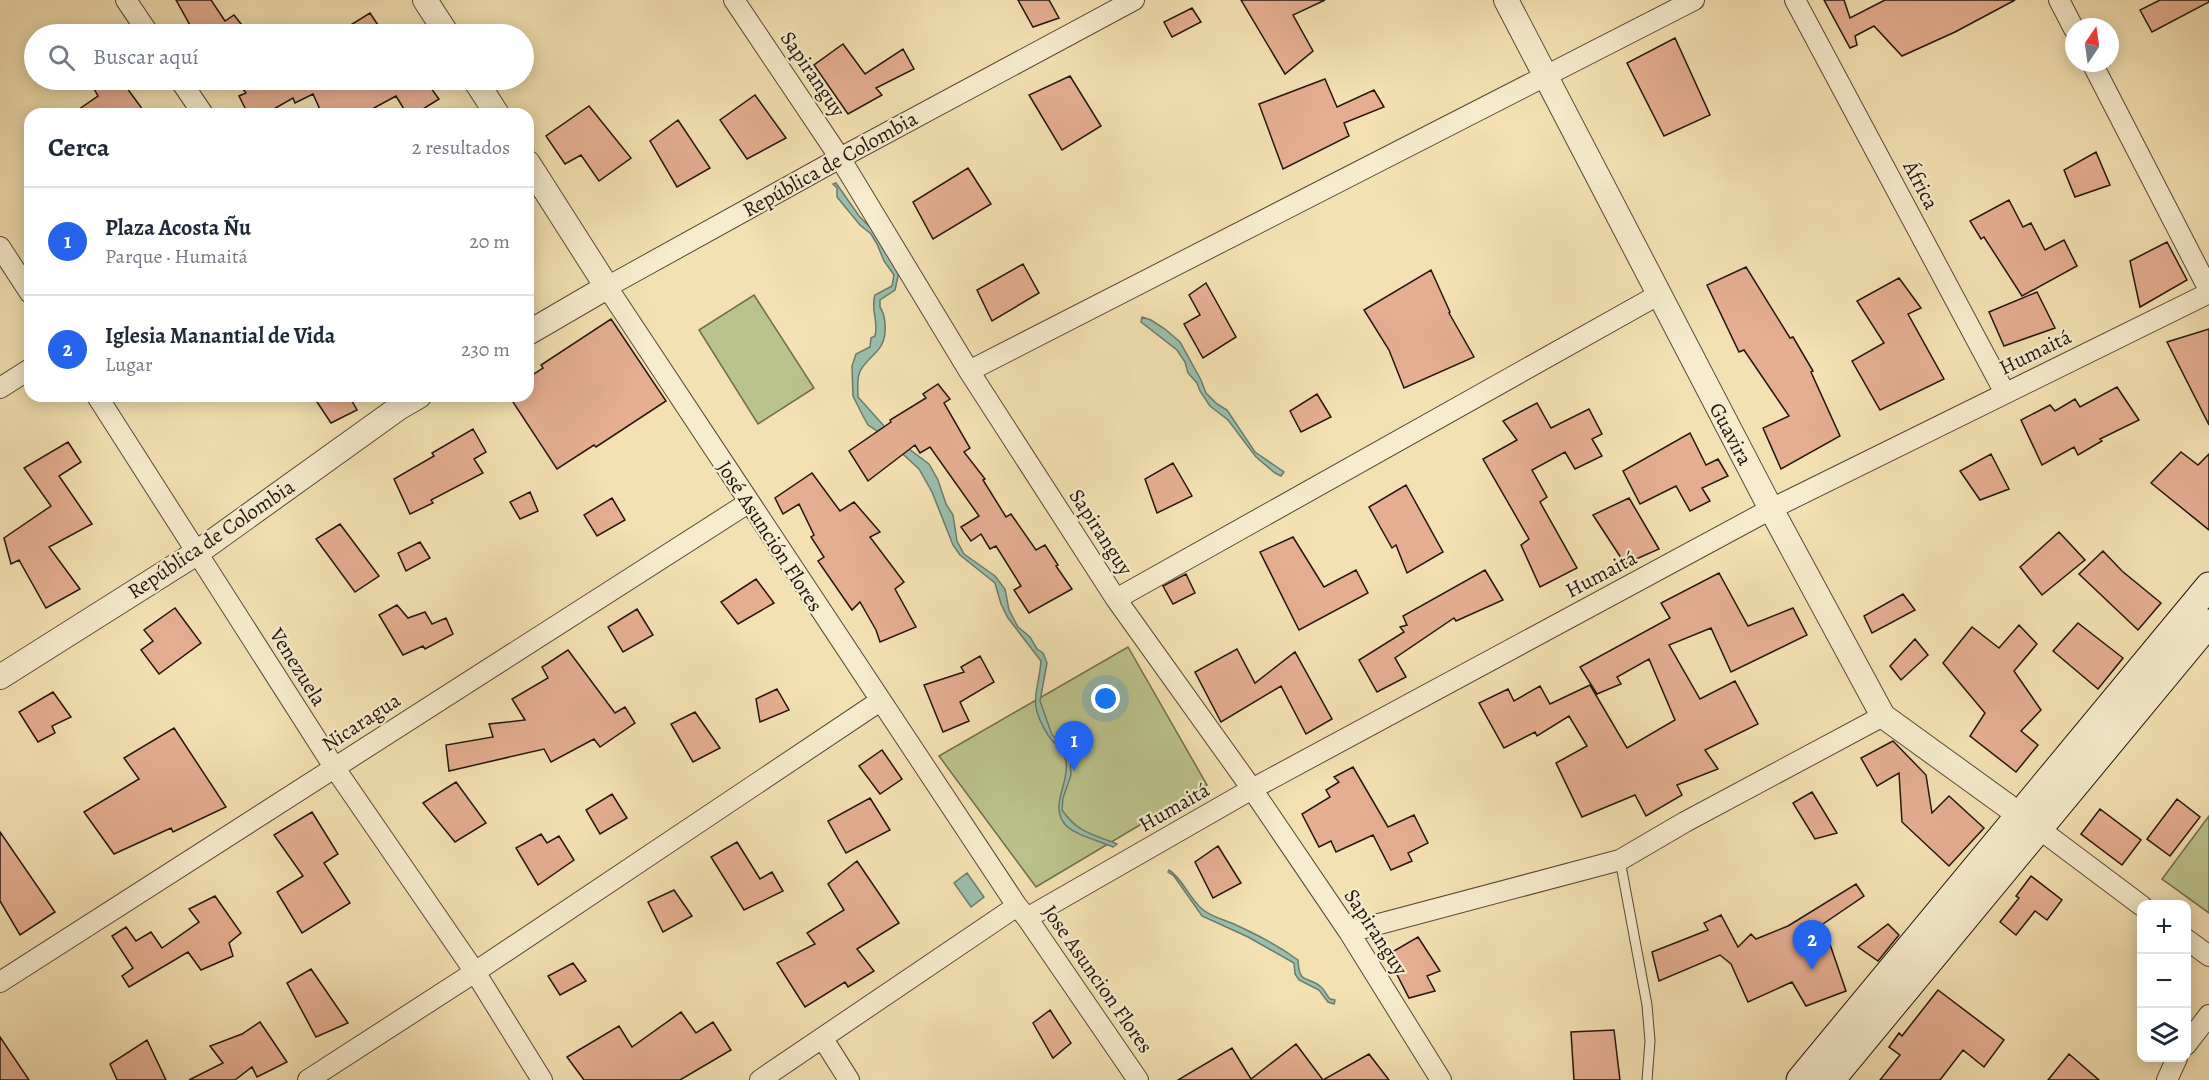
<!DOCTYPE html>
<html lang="es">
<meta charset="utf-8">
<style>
body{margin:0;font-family:Alegreya,serif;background:#f2f2f3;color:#1f2937}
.controls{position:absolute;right:18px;bottom:18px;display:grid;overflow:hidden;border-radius:12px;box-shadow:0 3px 15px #0003}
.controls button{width:54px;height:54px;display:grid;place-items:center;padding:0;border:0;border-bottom:2px solid #e0e1e3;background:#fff;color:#1f2937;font:30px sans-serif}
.compass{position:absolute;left:2065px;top:18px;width:54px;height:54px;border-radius:50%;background:#fff;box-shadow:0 3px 15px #0003;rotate:13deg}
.you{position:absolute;left:1106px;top:699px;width:21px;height:21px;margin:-15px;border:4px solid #fff;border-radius:50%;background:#1a73e8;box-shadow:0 0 0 9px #1a73e833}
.badge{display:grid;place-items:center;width:39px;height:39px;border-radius:50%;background:#2563eb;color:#fff;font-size:20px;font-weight:700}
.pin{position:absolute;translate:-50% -50px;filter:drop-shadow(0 2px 3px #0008)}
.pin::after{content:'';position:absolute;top:32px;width:21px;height:18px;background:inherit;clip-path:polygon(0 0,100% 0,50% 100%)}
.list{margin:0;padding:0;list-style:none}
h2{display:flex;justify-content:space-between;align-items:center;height:78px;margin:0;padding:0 24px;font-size:26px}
h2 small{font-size:20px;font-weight:400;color:#747a83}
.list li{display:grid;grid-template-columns:39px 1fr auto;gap:18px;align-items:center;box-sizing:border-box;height:108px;padding:0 24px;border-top:2px solid #e0e1e3}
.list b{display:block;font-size:22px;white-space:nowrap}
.list p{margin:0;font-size:20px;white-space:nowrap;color:#747a83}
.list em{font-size:20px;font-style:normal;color:#747a83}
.icon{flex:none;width:33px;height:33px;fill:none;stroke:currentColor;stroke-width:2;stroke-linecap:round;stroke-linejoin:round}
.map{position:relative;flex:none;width:2209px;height:1080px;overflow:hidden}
.search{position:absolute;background:#fff;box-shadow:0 3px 15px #0003;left:24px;top:24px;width:510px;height:66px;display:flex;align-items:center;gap:15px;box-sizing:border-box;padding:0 21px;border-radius:33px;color:#747a83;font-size:22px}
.panel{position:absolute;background:#fff;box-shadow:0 3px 15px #0003;left:24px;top:108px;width:510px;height:294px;border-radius:18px}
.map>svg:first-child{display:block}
.green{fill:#bbc38c;stroke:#6f6c4d;stroke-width:1.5}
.water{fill:#9bbeac;stroke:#6b7b6d;stroke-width:1.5}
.building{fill:#e5ae91;stroke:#23160e;stroke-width:1.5}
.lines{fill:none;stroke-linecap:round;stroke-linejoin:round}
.service-casing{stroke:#574937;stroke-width:11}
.minor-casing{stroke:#574937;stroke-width:22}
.tertiary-casing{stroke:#574937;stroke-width:26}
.secondary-casing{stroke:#23160e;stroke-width:29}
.service{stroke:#f7ecce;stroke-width:9}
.minor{stroke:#f7ecce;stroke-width:20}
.tertiary{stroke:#f7ecce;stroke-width:24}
.secondary{stroke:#f7ecce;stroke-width:27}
.labels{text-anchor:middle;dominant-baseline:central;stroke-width:4.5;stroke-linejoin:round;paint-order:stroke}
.street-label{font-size:21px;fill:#23160e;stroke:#f7ecce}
</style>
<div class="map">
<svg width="2209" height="1080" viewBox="0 0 2209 1080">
<rect width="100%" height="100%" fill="#f3e1b3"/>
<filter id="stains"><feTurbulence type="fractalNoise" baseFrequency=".00333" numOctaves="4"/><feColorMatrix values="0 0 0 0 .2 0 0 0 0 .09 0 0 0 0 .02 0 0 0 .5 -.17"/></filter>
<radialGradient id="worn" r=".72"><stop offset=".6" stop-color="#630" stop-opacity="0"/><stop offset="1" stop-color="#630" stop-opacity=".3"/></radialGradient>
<path class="green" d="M754,295L814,388L758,424L699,330Z
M1128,647L1207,785L1036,887L939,756Z
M2209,816V913L2162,879Z"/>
<path class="water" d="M836,183L859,216L871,228L899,272L895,290L880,300V307C886,316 887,334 882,344C877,355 863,361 859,374C857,381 858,390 858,397L884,426L893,433L897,440L929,464L938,480L946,504L953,515L957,541L964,554L995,576L1005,589L1009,610L1018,627L1030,637L1037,649L1043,653L1047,663L1040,701L1052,735L1064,744L1070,758L1071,775L1063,798L1062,810C1078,833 1092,834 1117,844L1113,847C1100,841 1071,834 1064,823C1050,804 1070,782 1066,761C1064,750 1054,744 1048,735C1027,701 1038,696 1041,661L1008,618L1001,604L995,583L960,555L953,545L932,492L919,469L880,433L868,425L863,416L853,396L852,366L856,354L870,347L871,338L875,336C879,321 870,309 875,295L892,286L894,275L884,261L877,244L871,234L860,225L837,197V188L833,184Z
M1142,317L1151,320L1165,329L1180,342L1201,380L1206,393L1217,404L1227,410L1255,452L1284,472L1281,476L1275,473L1256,457L1228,420L1210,406L1200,391L1197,383L1188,373L1185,362L1177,350L1141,322Z
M1169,870C1183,879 1189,898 1202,909C1211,917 1226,920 1236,925C1258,935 1279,946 1298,960C1299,986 1308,975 1321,987C1325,990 1326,995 1330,999L1335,1000L1334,1004L1328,1002L1319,990L1299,980L1295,974L1294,963L1248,937L1202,916L1174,876L1168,872Z
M967,873L984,897L971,907L954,883Z"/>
<path class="building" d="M176,0H211L225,21L234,15L249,34H195Z
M1018,0H1049L1059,18L1033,27Z
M1241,0H1325L1293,15L1313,51L1285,74Z
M1824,0H1844L1850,18L1885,0H2015L1955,32L1902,56L1874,26L1855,36L1857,45L1850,48Z
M2160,0H2209V2L2152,32L2140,10Z
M1192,8L1201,22L1172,37L1164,22Z
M370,13L384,34H336Z
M1675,38L1710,115L1664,136L1627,63Z
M843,44L865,74L903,49L914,69L876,88L882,95L848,114L814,65Z
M1070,76L1101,126L1062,150L1029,95Z
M1325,79L1337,107L1374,90L1384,107L1344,123L1349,136L1283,169L1259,104Z
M89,80H121L146,114H72L98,96Z
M236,80H426H425L439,99L415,114H407L396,96L363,114H322L313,94L295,103L293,98L265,114H248L239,96L246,93Z
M755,95L786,138L747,159L720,120Z
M589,106L631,158L599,181L581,155L565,164L546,136Z
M678,120L710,168L677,187L650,141Z
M2096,152L2110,185L2075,197L2064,170Z
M968,168L991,204L933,239L913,202Z
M2009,200L2023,227L2031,223L2045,250L2064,240L2077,266L2022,296L1984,237L1981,239L1970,221Z
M2167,242L2187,280L2140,307L2130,261Z
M1023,264L1039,293L992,321L977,290Z
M1746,267L1790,338L1793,337L1813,371L1811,372L1840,436L1781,469L1763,428L1789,416L1744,350L1739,352L1707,285Z
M1431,270L1450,312L1449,313L1474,357L1404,388L1389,350L1364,310Z
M1899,278L1921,308L1908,314L1944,379L1880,410L1852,361L1884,343L1857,301Z
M1206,283L1236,337L1203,358L1184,324L1200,315L1189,295Z
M2037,292L2055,328L2004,346L1989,312Z
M611,319L666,401L596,447L594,445L557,469L509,396H528V378L543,368L541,365Z
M2209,329V425L2167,342Z
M938,384L950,399L944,403L970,448L964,452L985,479L983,480L1006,517L1011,514L1036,550L1045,545L1058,565L1056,566L1072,589L1029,613L1014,590L1021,586L996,546L990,549L981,534L971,541L961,527L979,516L930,447L920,453L915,445L868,481L849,451L891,422L890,420L926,398L923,394Z
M2117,387L2139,420L2100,439L2102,441L2078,455L2074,447L2042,465L2021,420L2050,405L2055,411L2075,399L2080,407Z
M1317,394L1331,417L1301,432L1290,411Z
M313,396H349L357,410L331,423Z
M1537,403L1551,428L1589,409L1602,434L1592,439L1602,456L1575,469L1565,452L1532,470L1547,497L1540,502L1577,568L1540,587L1521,545L1529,539L1483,459L1517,440L1503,421Z
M473,429L486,452L474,459L483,473L431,500L433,503L410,514L394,479L434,456L432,453Z
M1690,433L1706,465L1718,459L1728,476L1702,488L1710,501L1690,511L1676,486L1640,504L1623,471Z
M68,442L81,462L59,476L92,524L49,547L80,589L46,608L19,560L11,564L4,538L51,506L24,468Z
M2181,452L2198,465L2209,454V530L2151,483Z
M1991,454L2009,489L1980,500L1960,471Z
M1173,463L1192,496L1157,513L1145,479Z
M812,473L840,511L854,502L880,532L870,537L904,582L895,589L916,627L880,642L876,630L860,602L852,610L818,561L824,557L811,537L814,535L799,504L783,514L775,498Z
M1406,485L1443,552L1407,573L1396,545L1392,548L1369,507Z
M530,492L538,511L520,519L510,502Z
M612,498L625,520L597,536L584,515Z
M1629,498L1659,549L1625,564L1593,515Z
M340,524L379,576L355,592L316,539Z
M2059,532L2085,560L2042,595L2020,567Z
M1293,537L1324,587L1356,570L1368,593L1299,630L1260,552Z
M420,542L430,558L406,571L398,553Z
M2103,551L2122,571L2161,603L2138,630L2079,574Z
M1485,570L1503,600L1456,621L1454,618L1395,658L1406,677L1377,692L1359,660L1404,632L1400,627L1407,625L1403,616Z
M1719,573L1748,626L1793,608L1807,635L1731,672L1711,628L1669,645L1700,699L1735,681L1758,724L1705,750L1718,769L1677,785L1682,795L1646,816L1635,795L1582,817L1556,763L1587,746L1569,716L1537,736L1535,732L1504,748L1479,703L1508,689L1514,701L1540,686L1550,704L1590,685L1627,748L1675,720L1649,659L1617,677L1621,684L1597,694L1580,667L1670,618L1661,603Z
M1186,574L1195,593L1173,604L1163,586Z
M756,579L774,603L738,624L721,602Z
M1903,594L1915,610L1872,633L1864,616Z
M397,605L408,618L425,612L432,624L446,618L453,634L425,649L423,646L403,655L379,615Z
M175,608L201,643L159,674L141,650L153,641L144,630Z
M637,609L653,635L623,652L608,627Z
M2078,623L2123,658L2098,689L2053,651Z
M2019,625L2037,644L2014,671L2041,710L2021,731L2038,745L2016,772L1970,736L1985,713L1943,663L1972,627L1999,648Z
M1915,639L1928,655L1901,680L1890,666Z
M1237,649L1255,683L1295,652L1332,719L1306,734L1281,686L1221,722L1195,672Z
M568,650L615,713L625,707L635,723L600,747L594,739L551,762L544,749L449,771L446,745L493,737L489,724L525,720L512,699L548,678L542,667Z
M980,656L994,682L960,702L969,721L943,732L924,685L964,672L961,667Z
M777,689L789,710L760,722L756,699Z
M53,692L71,717L52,726L55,733L38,742L19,712Z
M695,712L720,748L693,762L671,724Z
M174,728L226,807L173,832L171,828L114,854L84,812L139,779L124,758Z
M1893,741L1926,775L1932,813L1949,796L1984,828L1949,866L1902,822L1899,773L1877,786L1861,758Z
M882,750L902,779L880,794L859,766Z
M1353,767L1388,827L1414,815L1428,843L1408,853L1412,861L1391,870L1373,835L1336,852L1331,841L1319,847L1302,814L1330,797L1326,790L1339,782L1334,777Z
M456,782L486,823L455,842L423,803Z
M1812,792L1837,833L1815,839L1793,803Z
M612,794L627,818L600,834L586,810Z
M870,798L890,830L846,853L828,821Z
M2177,799L2200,817L2170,856L2147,839Z
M2100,809L2141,840L2122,865L2081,834Z
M312,812L338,854L324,863L350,903L302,933L277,892L303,876L274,835Z
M0,832L55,912L20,935L0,901Z
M541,834L547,843L559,836L574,860L538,885L516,848Z
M737,842L760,879L772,872L783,891L744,910L711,857Z
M1218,846L1241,883L1213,898L1195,862Z
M857,861L899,923L857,949L874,971L848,987L845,982L805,1007L777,963L815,944L807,933L844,910L828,884Z
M2031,876L2062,900L2047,920L2035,911L2016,935L2000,922L2019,898L2016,896Z
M1856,884L1864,896L1823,924L1846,991L1806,1006L1792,982L1748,1002L1731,964L1720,955L1659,981L1652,952L1708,930L1704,923L1721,915L1738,947L1751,934L1756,939L1788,926Z
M674,890L692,916L663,932L648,902Z
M215,896L241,933L229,943L233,956L201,970L188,952L129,987L122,976L133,968L112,936L126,927L136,941L151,932L162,948L199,922L189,909Z
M1888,924L1899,935L1878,961L1858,947Z
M1418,937L1440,971L1427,976L1435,991L1409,998L1387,955Z
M573,963L586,981L560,995L548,976Z
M311,969L348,1023L316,1037L287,983Z
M1938,990L2004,1040L1984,1067L1963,1050L1940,1080H1880L1900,1055L1889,1047L1899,1033L1902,1036Z
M1050,1010L1071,1043L1053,1058L1033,1023Z
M681,1012L696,1033L713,1022L731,1050L680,1080H584L567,1057L619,1026L632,1047Z
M260,1022L287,1062L257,1077L252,1067L235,1080H189L223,1063L210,1046L242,1034Z
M1614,1030L1620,1080H1574L1571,1032Z
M0,1037L29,1080H0Z
M147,1040L166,1080H117L110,1064Z
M1296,1044L1323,1080H1178L1232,1048L1251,1079Z
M1369,1054L1389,1080H1323Z
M2069,1054L2099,1080H2048Z"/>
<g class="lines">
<defs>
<path id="service" d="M1620,860L1647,1005L1650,1041L1647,1080"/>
<path id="minor" d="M126,0L149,34
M734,0L840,158L969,371L1116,599L1252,789L1349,932L1441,1080
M1134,0L840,158L607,287L1017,906L1027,918L1138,1080
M1795,0L2005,393
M2059,0L2074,29
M2092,63L2209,290
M180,80L203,114
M0,247L30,293
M969,371L1694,0
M0,388L30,369
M97,396L334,767L475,972L542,1080
M1116,599L1658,295
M2038,828L2142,906
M1027,918L1252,789L1771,509L2209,293
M1349,932L1620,860L1685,822L1883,716
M2186,939L2209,956
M0,982L748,503
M823,1039L849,1080
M2186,1045L2209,1015
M308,1080L475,972L880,701
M760,1080L1017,906
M2167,1080L2177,1058"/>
<path id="tertiary" d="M425,0L447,34
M1506,0L1771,509L1883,716L2035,826
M475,80L497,114
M528,163L607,287L528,333
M0,677L198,552L400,407L419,396"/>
<path id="secondary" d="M1800,1080L2209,586
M1831,1080L2209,623"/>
</defs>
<use href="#service" class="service-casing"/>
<use href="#minor" class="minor-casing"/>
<use href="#tertiary" class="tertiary-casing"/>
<use href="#secondary" class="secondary-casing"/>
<use href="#service" class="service"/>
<use href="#minor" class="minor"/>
<use href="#tertiary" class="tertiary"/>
<use href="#secondary" class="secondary"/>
</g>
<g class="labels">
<g class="street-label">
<text transform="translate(813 74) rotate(56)">Sapiranguy</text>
<text transform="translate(830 164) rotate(-29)">República de Colombia</text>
<text transform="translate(1921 185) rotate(62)">África</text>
<text transform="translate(2035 352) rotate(-26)">Humaitá</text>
<text transform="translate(1731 434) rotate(62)">Guavira</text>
<text transform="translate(1101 532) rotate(57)">Sapiranguy</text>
<text transform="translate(770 536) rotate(57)">José Asunción Flores</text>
<text transform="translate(211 539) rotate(-34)">República de Colombia</text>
<text transform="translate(1601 574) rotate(-28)">Humaitá</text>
<text transform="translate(298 667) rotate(58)">Venezuela</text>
<text transform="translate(361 722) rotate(-33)">Nicaragua</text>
<text transform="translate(1174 807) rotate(-30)">Humaitá</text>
<text transform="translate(1376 932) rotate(57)">Sapiranguy</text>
<text transform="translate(1098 979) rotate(55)">Jose Asuncion Flores</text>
</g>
</g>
<rect width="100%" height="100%" filter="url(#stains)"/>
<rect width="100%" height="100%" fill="url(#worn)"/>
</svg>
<div class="controls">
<button>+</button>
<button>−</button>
<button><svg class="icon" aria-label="layers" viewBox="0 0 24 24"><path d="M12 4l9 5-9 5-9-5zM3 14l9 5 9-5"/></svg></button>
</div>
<svg class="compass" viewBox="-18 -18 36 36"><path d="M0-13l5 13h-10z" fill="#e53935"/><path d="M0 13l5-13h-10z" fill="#747a83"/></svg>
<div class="you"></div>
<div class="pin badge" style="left:1074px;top:771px">1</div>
<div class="pin badge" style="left:1812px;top:970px">2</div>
<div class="search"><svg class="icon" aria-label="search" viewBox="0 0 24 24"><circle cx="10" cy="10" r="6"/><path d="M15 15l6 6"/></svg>Buscar aquí</div>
<section class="panel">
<h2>Cerca<small>2 resultados</small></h2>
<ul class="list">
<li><span class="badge">1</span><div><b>Plaza Acosta Ñu</b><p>Parque · Humaitá</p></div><em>20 m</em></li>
<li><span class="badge">2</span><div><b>Iglesia Manantial de Vida</b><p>Lugar</p></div><em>230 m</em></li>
</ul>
</section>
</div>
